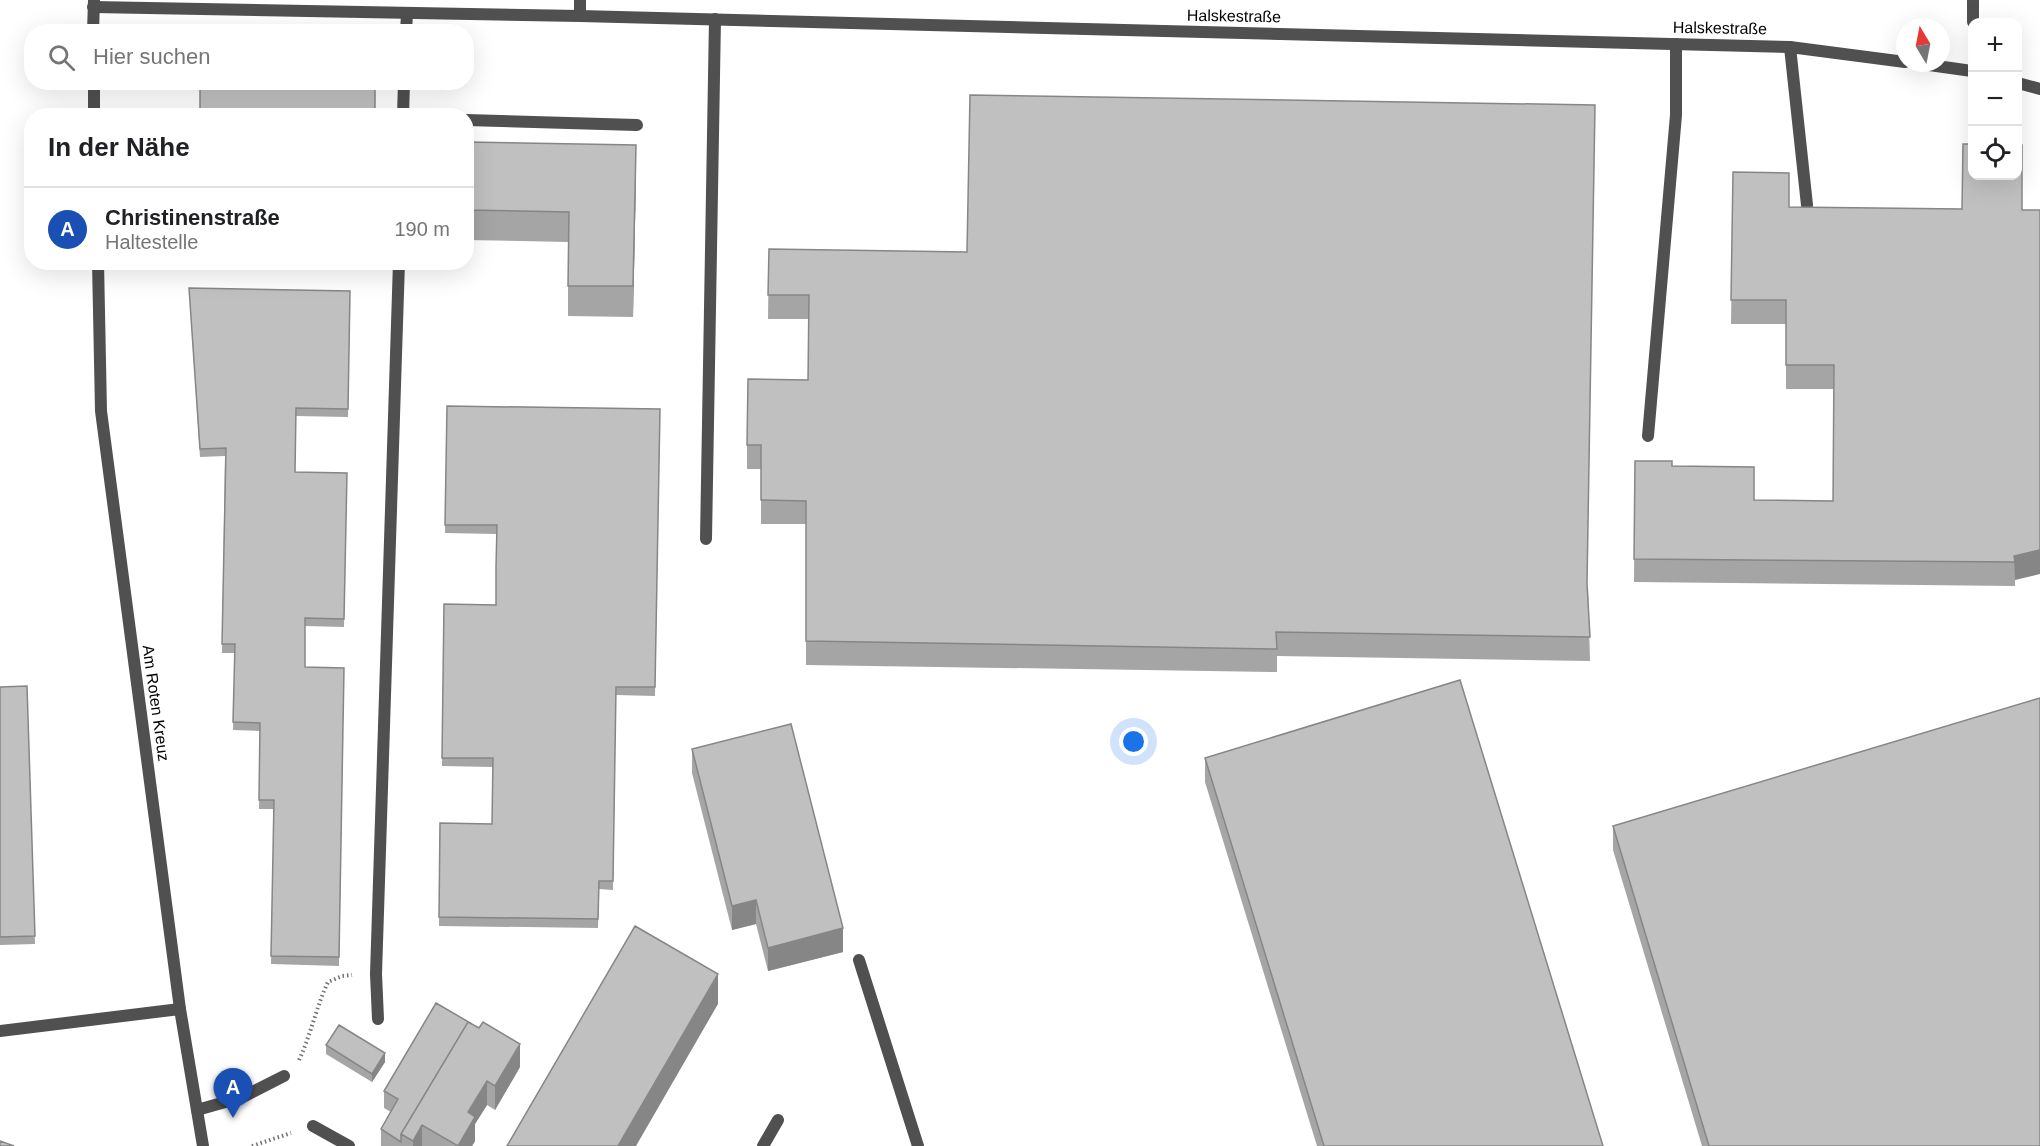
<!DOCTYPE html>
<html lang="de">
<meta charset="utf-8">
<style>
body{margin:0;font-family:Helvetica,sans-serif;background:#f6f6f6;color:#202124}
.controls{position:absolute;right:18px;top:18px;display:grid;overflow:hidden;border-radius:12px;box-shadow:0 6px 24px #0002}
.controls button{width:54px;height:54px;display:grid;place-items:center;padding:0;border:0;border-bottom:2px solid #e0e0e0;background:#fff;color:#202124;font:30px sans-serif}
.compass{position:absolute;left:1896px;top:18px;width:54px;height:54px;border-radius:50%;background:#fff;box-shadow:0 6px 24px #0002;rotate:350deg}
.you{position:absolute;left:1134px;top:742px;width:21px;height:21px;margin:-15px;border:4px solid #fff;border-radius:50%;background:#1a73e8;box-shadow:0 0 0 9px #1a73e833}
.badge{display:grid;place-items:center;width:39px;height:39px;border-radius:50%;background:#111827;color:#fff;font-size:20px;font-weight:700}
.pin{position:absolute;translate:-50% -50px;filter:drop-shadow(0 2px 3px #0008)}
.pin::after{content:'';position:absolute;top:32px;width:21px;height:18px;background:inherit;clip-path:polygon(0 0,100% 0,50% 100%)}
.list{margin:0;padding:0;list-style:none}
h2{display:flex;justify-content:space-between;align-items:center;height:78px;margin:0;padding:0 24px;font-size:26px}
h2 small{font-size:20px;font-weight:400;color:#757577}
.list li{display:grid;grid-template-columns:39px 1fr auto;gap:18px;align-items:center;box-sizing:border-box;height:84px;padding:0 24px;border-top:2px solid #e0e0e0}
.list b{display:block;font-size:22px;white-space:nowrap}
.list p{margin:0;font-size:20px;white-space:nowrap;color:#757577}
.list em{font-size:20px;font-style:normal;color:#757577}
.icon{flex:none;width:33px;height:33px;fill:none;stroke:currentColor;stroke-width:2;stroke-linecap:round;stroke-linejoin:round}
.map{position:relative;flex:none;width:2040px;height:1146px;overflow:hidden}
.search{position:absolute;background:#fff;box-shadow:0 6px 24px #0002;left:24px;top:24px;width:450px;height:66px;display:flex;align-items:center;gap:15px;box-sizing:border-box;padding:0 21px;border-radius:24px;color:#757577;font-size:22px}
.panel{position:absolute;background:#fff;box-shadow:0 6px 24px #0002;left:24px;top:108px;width:450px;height:162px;border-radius:24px}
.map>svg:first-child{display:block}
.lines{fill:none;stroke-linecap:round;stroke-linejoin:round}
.path{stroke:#727272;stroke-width:4;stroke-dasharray:1.5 3;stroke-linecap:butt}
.service{stroke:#505050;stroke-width:12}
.minor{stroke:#505050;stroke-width:12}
.tertiary{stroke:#505050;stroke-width:12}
.wall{fill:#a5a5a5}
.shaded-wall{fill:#868686}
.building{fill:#c0c0c0;stroke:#868686;stroke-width:1.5}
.labels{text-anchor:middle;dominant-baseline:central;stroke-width:4.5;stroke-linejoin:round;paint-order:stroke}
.street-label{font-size:16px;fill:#000;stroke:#fff}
</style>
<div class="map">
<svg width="2040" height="1146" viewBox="0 0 2040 1146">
<rect width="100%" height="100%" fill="#fff"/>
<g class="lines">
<path class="path" d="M299,1060C311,1035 316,1007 328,982L342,976L352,975
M252,1146L291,1133"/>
<path class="service" d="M580,16V0
M1973,22V0
M406,32L407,14
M1790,47L1807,205
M403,116L404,82
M466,120L637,125
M1648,436L1676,115V44
M706,539L715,19
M378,1019L376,974L399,262
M197,1110L243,1097L284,1076
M763,1146L778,1120"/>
<path class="minor" d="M93,7L580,16L1790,47L1905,62
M1915,63L1972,71
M2018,83L2040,89
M859,960L918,1146
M0,1031L180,1009
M313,1126L349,1146"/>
<path class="tertiary" d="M93,32L94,0
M94,82V116
M98,262L101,411L180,1009L203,1146"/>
</g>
<path class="wall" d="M466,142L636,175L633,317L568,316V242L466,240Z
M1733,172L1789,207L1962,209L2018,176L2015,586L1634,582L1635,461L1672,466L1754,500L1833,501L1834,389H1786V324H1731Z
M769,249L1588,590L1590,661L1277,656V672L806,665V524H761V469H747V445L808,380L809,319H768Z
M189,288L350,291L348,417L296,416L295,472L347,473L344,627L305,626V667L344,668L339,966L271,964L274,809H259L260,731L233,730L235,653H222L225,456L200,457Z
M447,406L660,409L655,696L616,695L613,890L599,889L598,928L439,926L440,823L492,824L493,767L442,766L444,604L496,605L497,534L445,533Z
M27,686L35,944L0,945V687Z
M692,749L843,952L768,971L756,924L732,930L692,773Z
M1205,758L1603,1146H1317L1205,782Z
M1613,826L2040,1146H1702L1613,850Z
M326,1045L385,1062L372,1082L326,1054Z
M520,1067L495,1110L487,1105L475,1124V1141L472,1146H381V1129L391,1112L384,1108V1091Z"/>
<path class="shaded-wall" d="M636,145V175L633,317V286Z
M2040,550V574L2015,580L2014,556Z
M756,900V924L732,930V906Z
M843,928V952L768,971V948Z
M718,974V1004L636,1146H618Z
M520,1044V1067L495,1110V1086Z
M385,1053V1062L372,1082V1074Z
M487,1081V1105L475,1124V1141L472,1146H458L468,1112Z
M422,1125V1146H413V1141Z"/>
<path class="building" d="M200,82H375V116H200Z
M970,95L1595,105L1587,583L1590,637L1276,632L1277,649L806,641V501L761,500V445H747L748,379L808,380L809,295H768L769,249L967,252Z
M466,142L636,145L633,286H568L569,212L466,210Z
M1963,144H1972V176H2018V145H2022V210H2040V550L2014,556L2015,562L1634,559L1635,461H1672V466L1754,467V500L1833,501L1834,365H1786V300H1731L1733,172L1789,173V207L1962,209Z
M189,288L350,291L348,409L296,408L295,472L347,473L344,619L305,618V667L344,668L339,957L271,956L274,800H259L260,723L233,722L235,644H222L226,448L200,449Z
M447,406L660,409L655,687H616L613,881H599L598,919L439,917L440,823L492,824L493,758H442L444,604L496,605V567L497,525H445Z
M1460,680L1603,1146H1324L1205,758Z
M27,686L35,936L0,937V687Z
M2040,698V1146H1709L1613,826Z
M791,724L843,928L768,948L756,900L732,906L692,749Z
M635,926L718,974L618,1146H507Z
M436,1003L472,1024L468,1022L401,1134V1142L381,1129L398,1099L384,1091Z
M468,1022L479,1028L483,1022L520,1044L495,1086L487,1081L468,1112L475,1117L458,1146L422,1125L413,1141L401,1134Z
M339,1025L385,1053L372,1074L326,1045Z
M0,1141L14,1146H0Z"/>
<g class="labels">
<g class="street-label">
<text transform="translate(1234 16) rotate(1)">Halskestraße</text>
<text transform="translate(1720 28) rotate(1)">Halskestraße</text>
<text transform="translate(156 703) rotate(82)">Am Roten Kreuz</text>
</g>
</g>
</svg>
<div class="controls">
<button>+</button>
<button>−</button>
<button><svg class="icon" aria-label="locate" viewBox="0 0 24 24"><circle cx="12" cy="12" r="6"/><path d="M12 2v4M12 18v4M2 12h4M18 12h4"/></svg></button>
</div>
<svg class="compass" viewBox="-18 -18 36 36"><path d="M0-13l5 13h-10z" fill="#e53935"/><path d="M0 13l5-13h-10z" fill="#757577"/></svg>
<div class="you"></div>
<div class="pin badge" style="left:233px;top:1118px;background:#1a4fb4">A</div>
<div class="search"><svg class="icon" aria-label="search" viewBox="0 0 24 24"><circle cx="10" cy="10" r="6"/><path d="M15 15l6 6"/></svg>Hier suchen</div>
<section class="panel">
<h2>In der Nähe<small></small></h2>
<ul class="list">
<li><span class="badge" style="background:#1a4fb4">A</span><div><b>Christinenstraße</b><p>Haltestelle</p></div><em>190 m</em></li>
</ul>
</section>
</div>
